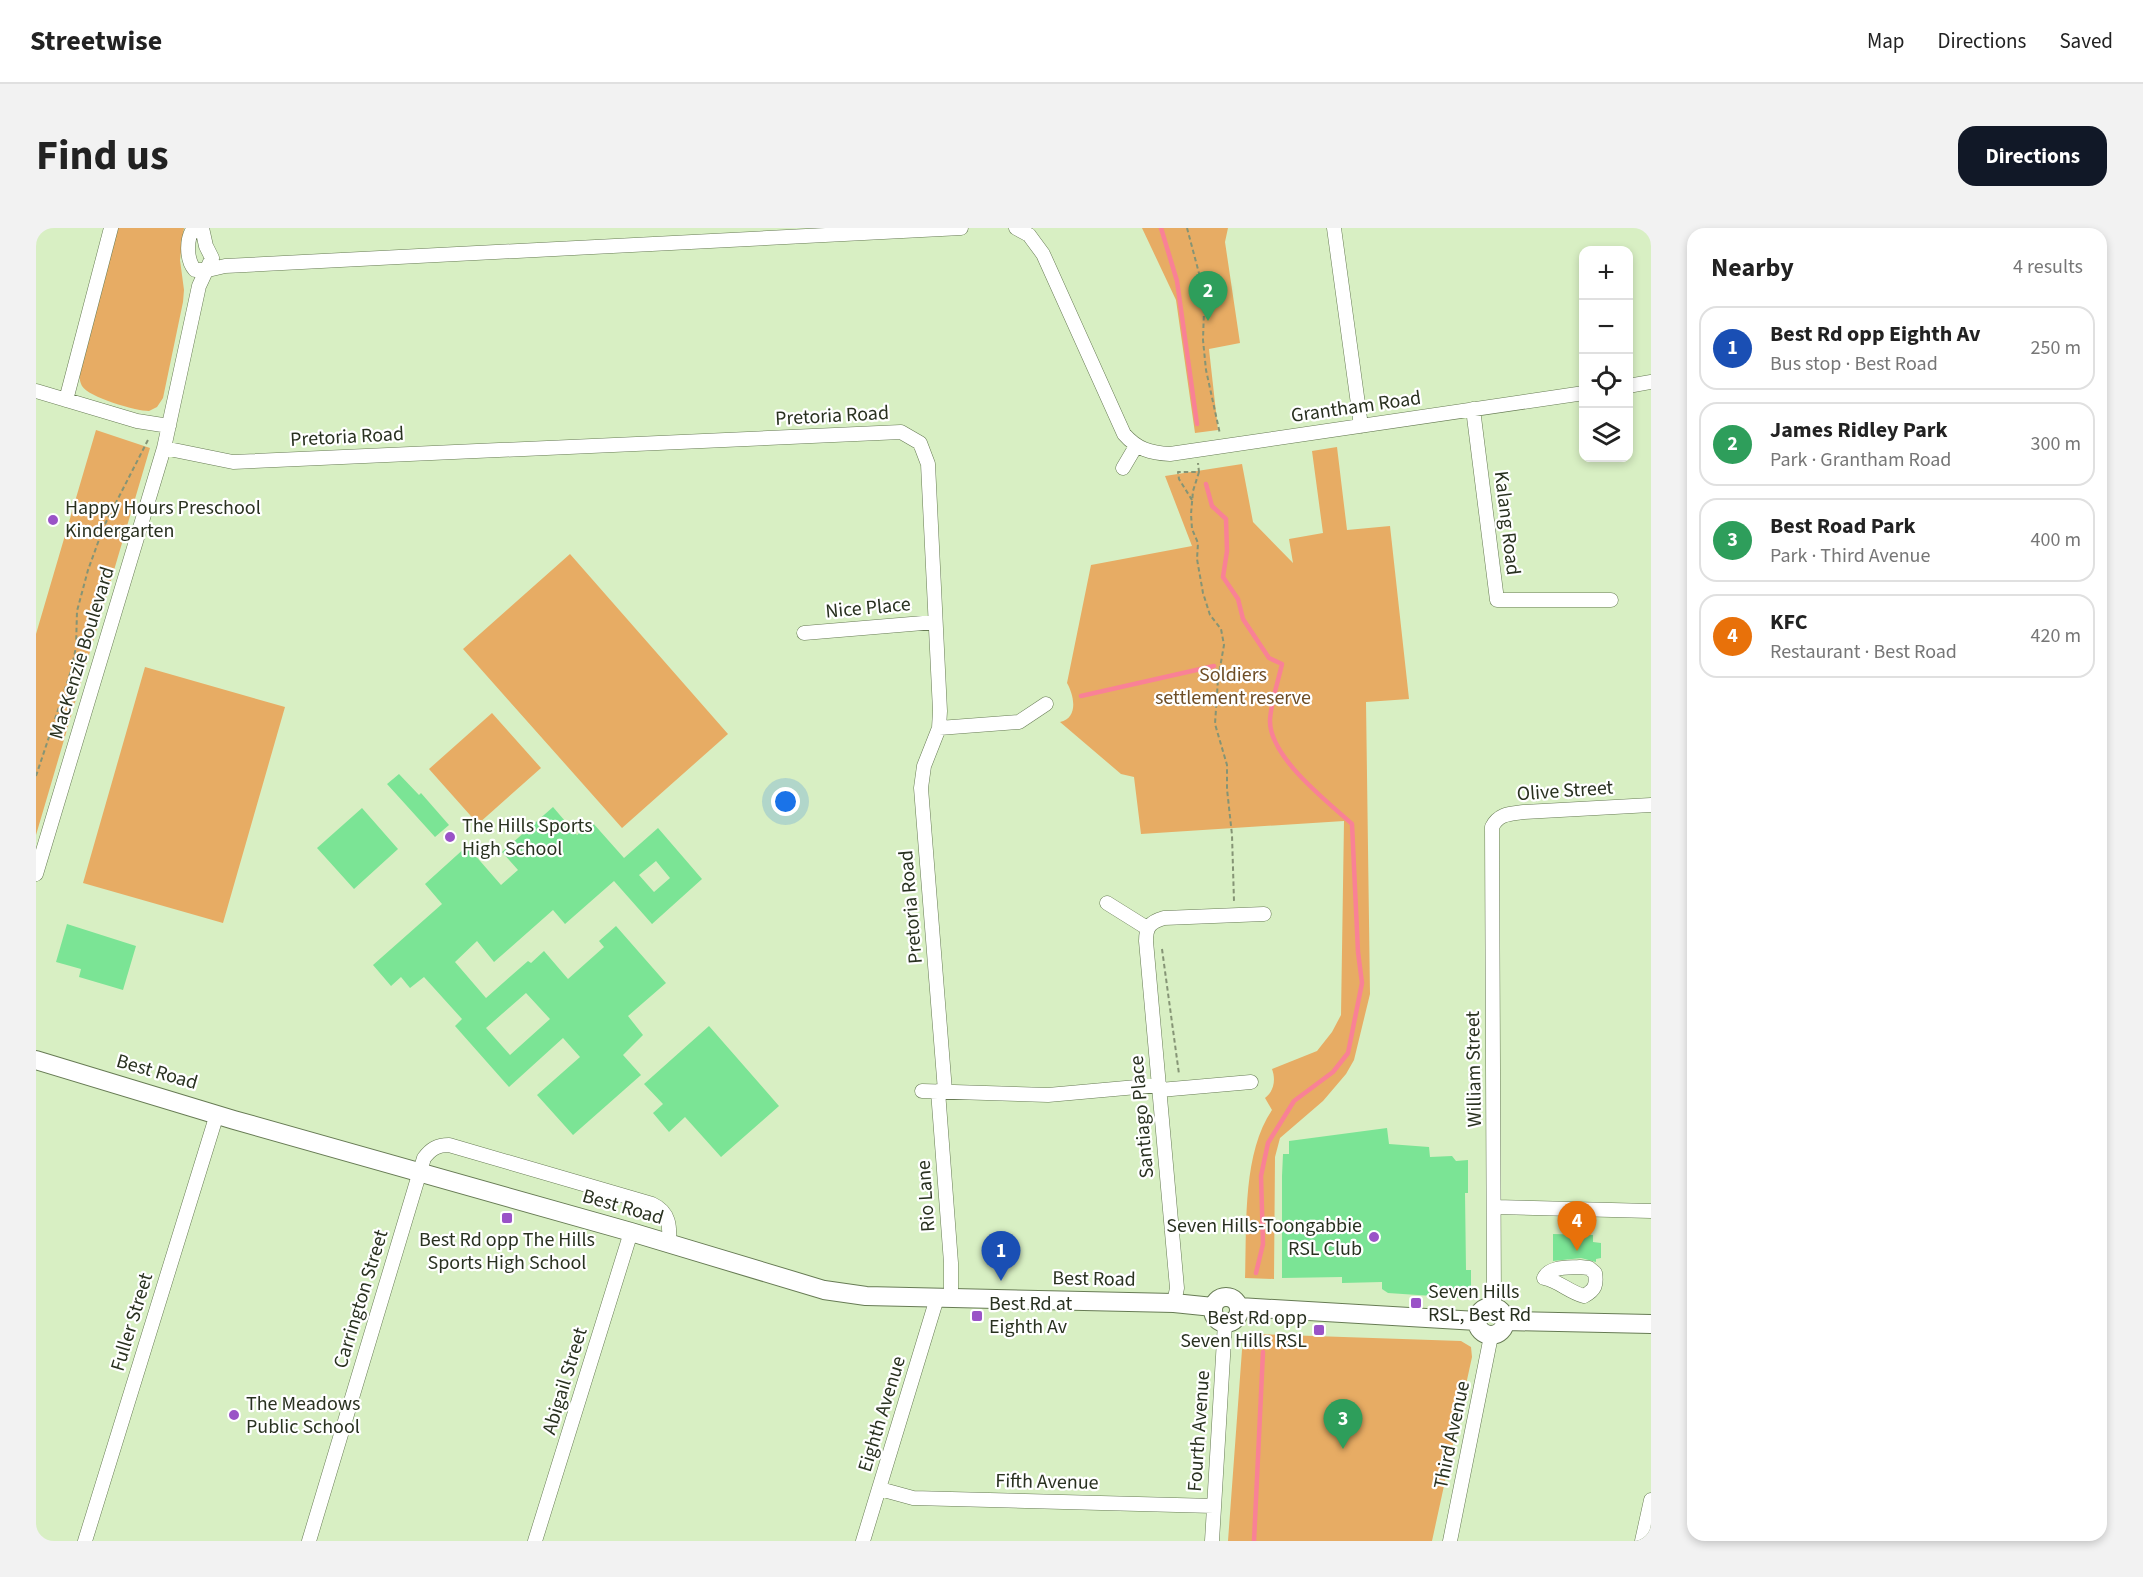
<!DOCTYPE html>
<meta charset="utf-8">
<style>
body{margin:0;font-family:"Source Sans 3",sans-serif;background:#f2f2f2;color:#222}
.controls{position:absolute;right:18px;top:18px;display:grid;overflow:hidden;border-radius:12px;box-shadow:0 3px 9px #0003}
.controls button{width:54px;height:54px;display:grid;place-items:center;padding:0;border:0;border-bottom:2px solid #e0e0e0;background:#fff;color:#222;font:30px sans-serif}
.you{position:absolute;left:750px;top:574px;width:21px;height:21px;margin:-15px;border:4px solid #fff;border-radius:50%;background:#1a73e8;box-shadow:0 0 0 9px #1a73e833}
.badge{display:grid;place-items:center;width:39px;height:39px;border-radius:50%;background:#111827;color:#fff;font-size:20px;font-weight:700}
.pin{position:absolute;translate:-50% -50px;filter:drop-shadow(0 2px 3px #0008)}
.pin::after{content:'';position:absolute;top:32px;width:21px;height:18px;background:inherit;clip-path:polygon(0 0,100% 0,50% 100%)}
.list{margin:0;padding:0;list-style:none}
h2{display:flex;justify-content:space-between;align-items:center;height:78px;margin:0;padding:0 24px;font-size:26px}
h2 small{font-size:20px;font-weight:400;color:#767676}
.list li{display:grid;grid-template-columns:39px 1fr auto;gap:18px;align-items:center;box-sizing:border-box;height:84px;margin:0 12px 12px;padding:0 12px;border:2px solid #e0e0e0;border-radius:18px}
.list b{display:block;font-size:22px;white-space:nowrap}
.list p{margin:0;font-size:20px;white-space:nowrap;color:#767676}
.list em{font-size:20px;font-style:normal;color:#767676}
.icon{flex:none;width:33px;height:33px;fill:none;stroke:currentColor;stroke-width:2;stroke-linecap:round;stroke-linejoin:round}
.map{position:relative;flex:none;width:1615px;height:1313px;overflow:hidden;border-radius:18px}
header{display:flex;align-items:center;gap:36px;box-sizing:border-box;height:84px;padding:0 30px;background:#fff;border-bottom:2px solid #e0e0e0}
header strong{font-size:28px}
nav{display:flex;gap:33px;margin-inline-start:auto;font-size:21px}
.intro{display:flex;align-items:center;justify-content:space-between;box-sizing:border-box;height:144px;padding:0 36px}
h1{margin:0;font-size:42px}
.button{padding:15px 27px;border-radius:18px;background:#111827;color:#fff;font-size:21px;font-weight:700}
main{display:flex;gap:36px;padding:0 36px}
aside{flex:1;background:#fff;border-radius:18px;box-shadow:0 3px 9px #0003}
.map>svg:first-child{display:block}
.green{fill:#e7ac64}
.lines{fill:none;stroke-linecap:round;stroke-linejoin:round}
.stream{stroke:#f98196;stroke-width:4.5}
.building{fill:#7be495;fill-rule:evenodd}
.minor-casing{stroke:#677b54;stroke-width:15}
.major-casing{stroke:#677b54;stroke-width:20}
.path{stroke:#859475;stroke-width:2;stroke-dasharray:4.5 3;stroke-linecap:butt}
.minor{stroke:#fff;stroke-width:14}
.major{stroke:#fff;stroke-width:18}
.poi-dot{fill:#9a53c7;stroke:#fff;stroke-width:2}
.labels{text-anchor:middle;dominant-baseline:central;stroke-width:4.5;stroke-linejoin:round;paint-order:stroke}
.street-label{font-size:20px;fill:#293120;stroke:#fff}
.poi-label{font-size:20px;fill:#293120;stroke:#fff;text-anchor:start}
.park-label{font-size:20px;fill:#6e4d25;stroke:#fff}
</style>
<header>
<strong>Streetwise</strong>
<nav><a>Map</a><a>Directions</a><a>Saved</a></nav>
</header>
<div class="intro"><h1>Find us</h1><a class="button">Directions</a></div>
<main>
<div class="map">
<svg width="1615" height="1313" viewBox="0 0 1615 1313">
<rect width="100%" height="100%" fill="#d8efc3"/>
<path class="green" d="M82,0H148L144,32L148,62L147,74L127,170L121,179L113,183C100,183 52,169 46,158C41,149 45,138 47,129Z
M1106,0H1192L1189,14L1204,115L1173,121L1182,202L1159,205L1140,72Z
M60,202L114,220L0,607V406Z
M1301,219L1311,302L1354,298L1373,471L1330,474L1334,766L1318,832L1310,846L1287,873L1244,910L1239,929L1238,1051L1209,1050C1211,998 1206,926 1236,882L1229,870C1238,863 1240,852 1236,841L1281,823L1296,804L1305,787L1308,593L1105,606L1098,549L1085,546L1024,494C1043,490 1038,467 1031,455L1055,337L1156,318L1129,248L1206,236L1217,294L1257,335L1253,311L1287,305L1276,223Z
M534,326L692,506L586,600L427,421Z
M109,439L249,479L187,695L47,655Z
M456,485L505,540L442,596L393,541Z
M1220,1106L1425,1113L1435,1119L1436,1129L1396,1313H1192L1206,1122L1210,1111Z"/>
<g class="lines">
<path class="stream" d="M1125,0L1141,53L1161,196
M1170,256L1176,278L1190,291L1191,323L1187,349L1202,371L1207,391L1233,430L1246,436C1242,454 1235,474 1234,492C1233,529 1291,573 1316,596L1322,724L1326,755L1312,825L1297,844L1258,873L1232,915L1225,948L1227,1016L1220,1045
M1045,468L1178,438
M1218,1313L1227,1124"/>
</g>
<path class="building" d="M363,546L383,567L385,565L413,597L399,609L351,556Z
M517,579L541,607L556,594L588,630L622,600L666,651L616,696L578,653L529,696L517,682L458,734L441,713L419,734L450,770L492,733L495,735L508,723L532,751L568,719L563,713L580,698L630,755L592,788L607,807L587,827L605,847L537,907L501,867L544,829L527,810L473,859L419,798L426,791L388,749L374,760L365,749L355,758L337,737L406,676L389,656L431,618L465,657L482,642L466,624ZM620,633L634,650L618,664L603,647ZM490,765L514,791L474,827L450,800Z
M326,580L362,621L318,661L281,620Z
M31,696L100,718L87,762L43,749L45,741L20,734Z
M673,798L743,878L685,929L649,889L633,904L617,885L627,876L608,856Z
M1351,900L1353,916L1393,919L1394,929L1416,928L1420,933L1432,932V965H1429L1430,1042H1435V1063L1433,1066L1426,1070L1352,1065L1346,1061V1054L1306,1055V1049L1246,1050V948L1247,926H1253V913Z
M1517,1006L1557,1007V1014L1565,1015V1030L1560,1031V1034L1545,1030L1517,1033Z"/>
<g class="lines">
<defs>
<path id="minor" d="M158,0C150,10 150,32 159,42H172L189,38L925,0
M980,0L993,7L1007,26L1088,206C1101,221 1114,225 1134,226L1548,165
M1298,0L1325,198
M1592,158L1615,154
M0,163L101,193L133,198
M30,172L75,0
M1437,181L1461,372H1575
M128,220L197,234L865,204L884,215L892,236L904,483L903,500L888,538L885,560L909,863
M1087,240L1100,218
M768,405L899,394
M903,500L983,494L1010,476
M0,646L128,220L163,58L176,30L170,18L166,0
M1071,675L1111,700
M1124,862L1215,854
M886,863L1012,867L1123,857
M902,863L915,1035V1070
M1459,979L1615,983
M1544,1039L1553,1040L1559,1045C1561,1057 1559,1062 1548,1068C1533,1064 1523,1053 1508,1050C1514,1038 1532,1040 1544,1039Z
M1138,1075L1141,1060L1110,713C1110,699 1114,694 1128,690L1228,686
M1458,1079L1456,599C1463,585 1475,586 1488,584L1615,577
M844,1261L877,1270L1178,1278
M49,1313L181,886
M273,1313L388,930C395,921 401,917 413,917L616,976C634,984 634,999 633,1016
M499,1313L595,1004
M827,1313L901,1070
M1176,1313L1189,1095
M1414,1313L1455,1108
M1606,1313L1615,1272"/>
<path id="major" d="M0,832L198,892L595,1004L788,1062L830,1068L1138,1075L1177,1079
M1177 1082a13 13 0 1 1 26 0a13 13 0 1 1-26 0Z
M1441 1093a14 14 0 1 1 28 0a14 14 0 1 1-28 0Z
M1203,1079L1441,1093
M1470,1093L1615,1096"/>
</defs>
<use href="#minor" class="minor-casing"/>
<use href="#major" class="major-casing"/>
<path class="path" d="M1151,0L1164,49L1168,82L1167,112L1170,142L1184,206
M1163,244L1157,263L1155,286L1156,301L1162,315L1161,331L1167,365L1174,387L1185,401L1188,417L1182,451L1179,496L1191,537V561L1196,607L1198,673
M1156,272L1143,251L1142,244H1163L1162,235
M0,548L35,443L40,419L41,383L52,342L68,298L113,210
M1126,721L1143,846"/>
<use href="#minor" class="minor"/>
<use href="#major" class="major"/>
</g>
<g class="poi-dot">
<circle cx="17" cy="292" r="6"/>
<circle cx="414" cy="609" r="6"/>
<rect x="465" y="984" width="12" height="12" rx="3"/>
<circle cx="1338" cy="1009" r="6"/>
<rect x="1374" y="1069" width="12" height="12" rx="3"/>
<rect x="935" y="1082" width="12" height="12" rx="3"/>
<rect x="1277" y="1096" width="12" height="12" rx="3"/>
<circle cx="198" cy="1187" r="6"/>
</g>
<g class="labels">
<g class="street-label">
<text transform="translate(1320 179) rotate(-8)">Grantham Road</text>
<text transform="translate(796 188) rotate(-3)">Pretoria Road</text>
<text transform="translate(311 209) rotate(-3)">Pretoria Road</text>
<text transform="translate(1471 295) rotate(83)">Kalang Road</text>
<text transform="translate(832 380) rotate(-5)">Nice Place</text>
<text transform="translate(46 425) rotate(-73)">MacKenzie Boulevard</text>
<text transform="translate(1529 563) rotate(-4)">Olive Street</text>
<text transform="translate(875 679) rotate(-95)">Pretoria Road</text>
<text transform="translate(1438 841) rotate(-91)">William Street</text>
<text transform="translate(121 844) rotate(16)">Best Road</text>
<text transform="translate(1106 889) rotate(-95)">Santiago Place</text>
<text transform="translate(890 968) rotate(-94)">Rio Lane</text>
<text transform="translate(587 979) rotate(16)">Best Road</text>
<text transform="translate(1058 1051) rotate(1)">Best Road</text>
<text transform="translate(325 1071) rotate(-73)">Carrington Street</text>
<text transform="translate(96 1094) rotate(-73)">Fuller Street</text>
<text transform="translate(529 1153) rotate(-73)">Abigail Street</text>
<text transform="translate(846 1186) rotate(-73)">Eighth Avenue</text>
<text transform="translate(1163 1203) rotate(-86)">Fourth Avenue</text>
<text transform="translate(1416 1207) rotate(-78)">Third Avenue</text>
<text transform="translate(1011 1254) rotate(1)">Fifth Avenue</text>
</g>
<g class="poi-label">
<text x="29" y="280">Happy Hours Preschool<tspan x="29" dy="23">Kindergarten</tspan></text>
<text x="426" y="598">The Hills Sports<tspan x="426" dy="23">High School</tspan></text>
<text x="1326" y="998" text-anchor="end">Seven Hills-Toongabbie<tspan x="1326" dy="23">RSL Club</tspan></text>
<text x="471" y="1012" text-anchor="middle">Best Rd opp The Hills<tspan x="471" dy="23">Sports High School</tspan></text>
<text x="1392" y="1064">Seven Hills<tspan x="1392" dy="23">RSL, Best Rd</tspan></text>
<text x="953" y="1076">Best Rd at<tspan x="953" dy="23">Eighth Av</tspan></text>
<text x="1271" y="1090" text-anchor="end">Best Rd opp<tspan x="1271" dy="23">Seven Hills RSL</tspan></text>
<text x="210" y="1176">The Meadows<tspan x="210" dy="23">Public School</tspan></text>
</g>
<g class="park-label">
<text x="1197" y="447">Soldiers<tspan x="1197" dy="23">settlement reserve</tspan></text>
</g>
</g>
</svg>
<div class="controls">
<button>+</button>
<button>−</button>
<button><svg class="icon" aria-label="locate" viewBox="0 0 24 24"><circle cx="12" cy="12" r="6"/><path d="M12 2v4M12 18v4M2 12h4M18 12h4"/></svg></button>
<button><svg class="icon" aria-label="layers" viewBox="0 0 24 24"><path d="M12 4l9 5-9 5-9-5zM3 14l9 5 9-5"/></svg></button>
</div>
<div class="you"></div>
<div class="pin badge" style="left:965px;top:1053px;background:#1a4fb4">1</div>
<div class="pin badge" style="left:1172px;top:93px;background:#2e9e5b">2</div>
<div class="pin badge" style="left:1307px;top:1221px;background:#2e9e5b">3</div>
<div class="pin badge" style="left:1541px;top:1023px;background:#e8710a">4</div>
</div>
<aside>
<h2>Nearby<small>4 results</small></h2>
<ul class="list">
<li><span class="badge" style="background:#1a4fb4">1</span><div><b>Best Rd opp Eighth Av</b><p>Bus stop · Best Road</p></div><em>250 m</em></li>
<li><span class="badge" style="background:#2e9e5b">2</span><div><b>James Ridley Park</b><p>Park · Grantham Road</p></div><em>300 m</em></li>
<li><span class="badge" style="background:#2e9e5b">3</span><div><b>Best Road Park</b><p>Park · Third Avenue</p></div><em>400 m</em></li>
<li><span class="badge" style="background:#e8710a">4</span><div><b>KFC</b><p>Restaurant · Best Road</p></div><em>420 m</em></li>
</ul>
</aside>
</main>
